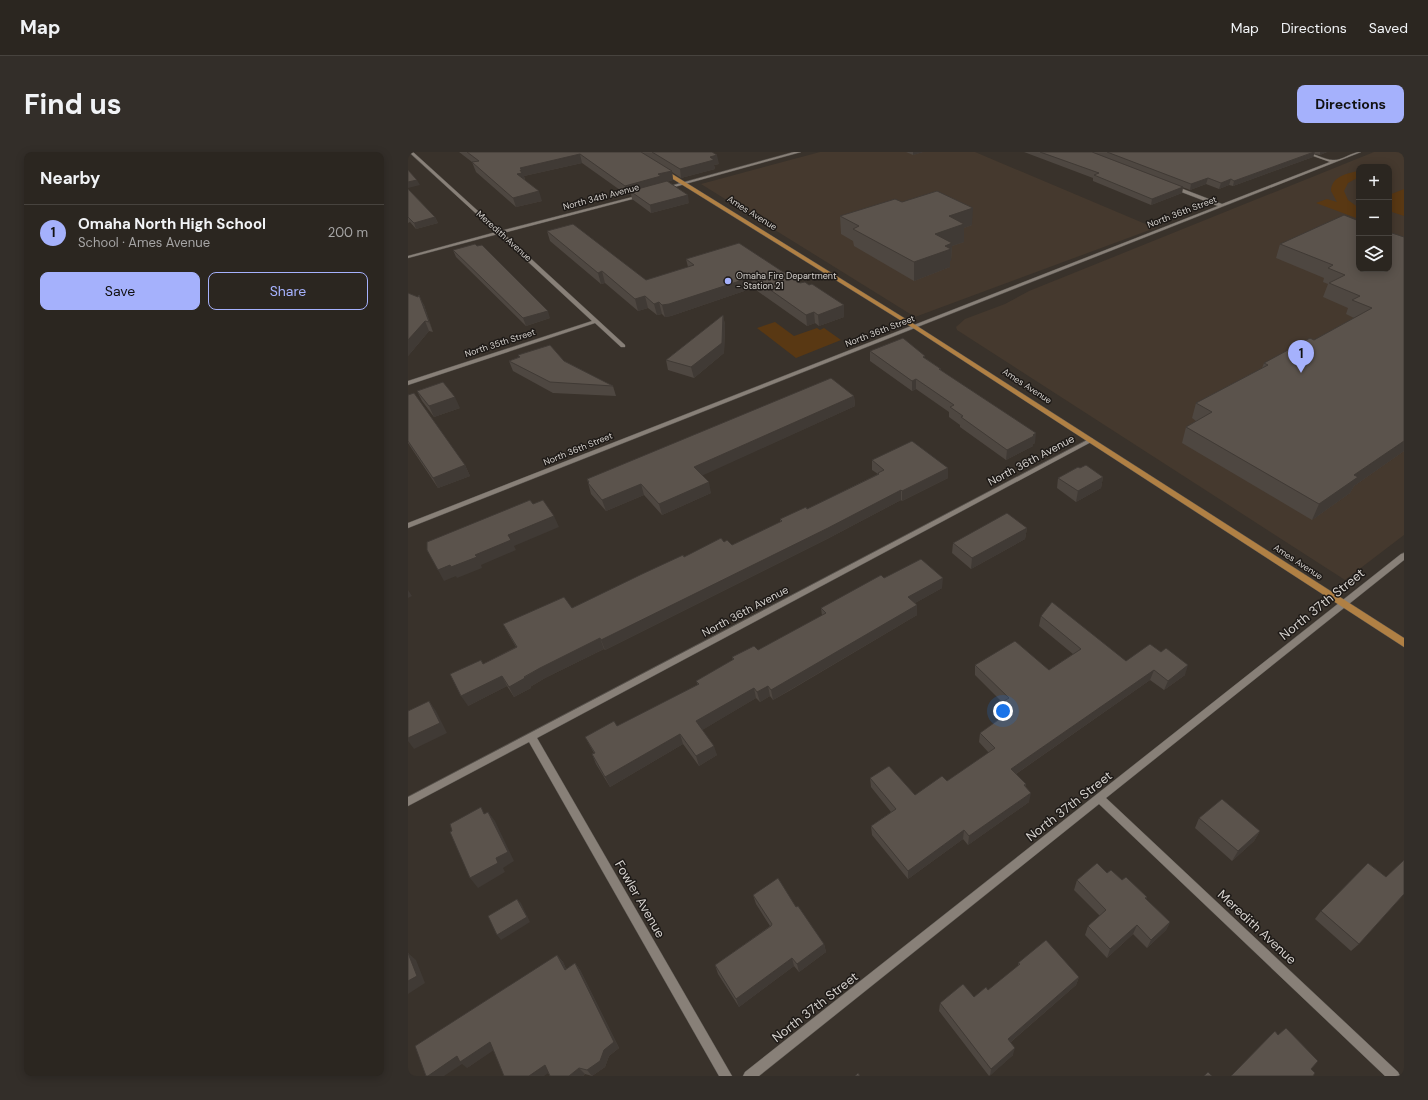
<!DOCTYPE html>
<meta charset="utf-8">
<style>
body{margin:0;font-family:"DM Sans",sans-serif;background:#332e29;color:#f1f3f6}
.controls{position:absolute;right:12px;top:12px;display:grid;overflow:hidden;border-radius:8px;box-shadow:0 2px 10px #0003}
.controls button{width:36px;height:36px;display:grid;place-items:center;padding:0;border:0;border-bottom:1px solid #47433e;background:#2b2620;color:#f1f3f6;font:20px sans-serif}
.you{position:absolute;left:595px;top:559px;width:14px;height:14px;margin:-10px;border:3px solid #fff;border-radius:50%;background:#1a73e8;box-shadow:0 0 0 6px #1a73e833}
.badge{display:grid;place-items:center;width:26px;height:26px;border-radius:50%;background:#a5b1fc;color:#111;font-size:13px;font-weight:700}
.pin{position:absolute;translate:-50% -33px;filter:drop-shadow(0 1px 2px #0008)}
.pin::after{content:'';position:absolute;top:21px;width:14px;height:12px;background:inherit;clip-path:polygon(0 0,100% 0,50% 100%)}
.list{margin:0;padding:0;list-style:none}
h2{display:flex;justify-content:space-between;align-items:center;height:52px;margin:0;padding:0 16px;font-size:17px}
h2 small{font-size:13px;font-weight:400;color:#a6a5a5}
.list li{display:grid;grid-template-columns:26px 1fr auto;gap:12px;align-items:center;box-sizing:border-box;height:56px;padding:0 16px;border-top:1px solid #47433e}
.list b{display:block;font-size:15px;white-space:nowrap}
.list p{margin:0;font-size:13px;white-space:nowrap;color:#a6a5a5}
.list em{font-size:13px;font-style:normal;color:#a6a5a5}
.actions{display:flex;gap:8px;padding:12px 16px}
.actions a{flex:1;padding:9px 0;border:1px solid #a5b1fc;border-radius:8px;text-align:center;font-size:14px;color:#a5b1fc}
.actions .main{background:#a5b1fc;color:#111}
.icon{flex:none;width:22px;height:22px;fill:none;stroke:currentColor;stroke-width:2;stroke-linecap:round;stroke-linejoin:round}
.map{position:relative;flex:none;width:996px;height:924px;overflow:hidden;border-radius:8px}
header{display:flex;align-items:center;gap:24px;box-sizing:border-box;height:56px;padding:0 20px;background:#2b2620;border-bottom:1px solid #47433e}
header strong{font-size:19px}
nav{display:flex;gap:22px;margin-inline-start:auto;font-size:14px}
.intro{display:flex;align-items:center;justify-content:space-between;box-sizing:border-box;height:96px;padding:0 24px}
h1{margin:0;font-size:28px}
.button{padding:10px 18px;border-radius:8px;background:#a5b1fc;color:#111;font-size:14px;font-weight:700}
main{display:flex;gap:24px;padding:0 24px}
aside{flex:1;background:#2b2620;border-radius:8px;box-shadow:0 2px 10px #0003}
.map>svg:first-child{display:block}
.built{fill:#45392e;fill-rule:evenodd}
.green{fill:#593813}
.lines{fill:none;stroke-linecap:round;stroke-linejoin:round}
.minor-casing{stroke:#56514c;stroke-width:1}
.primary-casing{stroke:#56514c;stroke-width:1}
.minor{fill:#888078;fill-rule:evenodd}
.primary{fill:#b08044;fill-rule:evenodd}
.wall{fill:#4e4741}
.shaded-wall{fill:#403a35}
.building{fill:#5b534c;stroke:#403a35}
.poi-dot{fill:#a5b1fc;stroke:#1e1a17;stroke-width:1.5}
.labels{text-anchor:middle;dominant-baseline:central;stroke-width:3;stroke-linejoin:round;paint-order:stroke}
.far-street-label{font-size:9px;fill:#d5d1cd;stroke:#1e1a17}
.far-poi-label{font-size:9px;fill:#d5d1cd;stroke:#1e1a17;text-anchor:start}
.street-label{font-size:11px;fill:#d5d1cd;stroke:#1e1a17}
.near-street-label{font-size:13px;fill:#d5d1cd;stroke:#1e1a17}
</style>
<header>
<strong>Map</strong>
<nav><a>Map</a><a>Directions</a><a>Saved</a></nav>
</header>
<div class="intro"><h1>Find us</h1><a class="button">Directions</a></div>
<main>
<aside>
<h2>Nearby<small></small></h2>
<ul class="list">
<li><span class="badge">1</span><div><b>Omaha North High School</b><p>School · Ames Avenue</p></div><em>200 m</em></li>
</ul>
<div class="actions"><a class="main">Save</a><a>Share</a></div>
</aside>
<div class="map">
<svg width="996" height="924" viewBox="0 0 996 924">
<rect width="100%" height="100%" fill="#39322b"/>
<path class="built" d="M412,0H567L747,76L507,165L293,32Z
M966,0H996V383L937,428L549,178L548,175L557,167L597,152L621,139ZM951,15H981V117H951Z"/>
<path class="green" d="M951,19V25L940,31L936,39L940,48L951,56V67L908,51L919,47L929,50L923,39C923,25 939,21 951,19Z
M996,37V64L981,59V43Z
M367,170L386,184L409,176L412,178L416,176L433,188L388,206L349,176Z"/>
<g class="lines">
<defs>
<path id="minor" d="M1,0H5L92,79L236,42V44L95,81L217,193V195H213L187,171L0,233V229L184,169L90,82L0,106V104L88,80Z
M386,0H393L259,37L255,36Z
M894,0C905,0 916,8 925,8C934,9 943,0 953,0L0,376V371L810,54L763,36V34H767L814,52L922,10Z
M683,286L685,287V289L129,586L324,924H311L121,590L0,654V645Z
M996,401V408L698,646L990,920L992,924H977L691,652L351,924H335L337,920L993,402Z"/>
<path id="primary" d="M252,17H256L509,174L996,486V495L505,176L252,19Z"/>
</defs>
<use href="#minor" class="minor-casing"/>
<use href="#primary" class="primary-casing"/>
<use href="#minor" class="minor"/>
<use href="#primary" class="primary"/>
</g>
<path class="wall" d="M51,0H304L311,12L306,13L307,17L273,26L264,20L265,28L255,31L281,51L243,61L224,47L223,42L219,43L174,11L116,24L117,28L134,49L108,55L68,20L64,10Z
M498,0H515L505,3Z
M616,0H919L912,3L906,2L905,5L825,34L821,33L811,37L798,32L782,38L759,29L775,35L774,41L743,53L685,29V26Z
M0,37L27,65L30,71L8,77L2,70L0,71Z
M494,50L564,73L556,76V90L544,94L543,109H542V115L506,129L446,94L445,89L433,82L432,64Z
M139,79L238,128L280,115L278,107L392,131L436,153V165L411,174L407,171L399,174L345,136L263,164L257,165L254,162L249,163L240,156L230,159L197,131L193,132L142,89Z
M996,85V299L946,334L942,341L904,368L774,291L778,275L788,269L784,266L788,251L854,216L856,211L906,188L946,166L938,162L940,156L915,145L920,132L915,130L916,126L868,106L872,92Z
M45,98L142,166L118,174L48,105Z
M10,145L16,153L25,180L21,179L0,204Z
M315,163L317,173L316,201L286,226L260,218L258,208Z
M462,199L517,206L533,217V218L627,291L625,292V294L598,308L552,275V273L541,265V260L508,237L504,239L462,209Z
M110,203L156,209L205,234L208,244L145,241L105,219L101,209L111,205Z
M9,239L52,256L26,265L14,249Z
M0,243L57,313L62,324L30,336L0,291Z
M446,244L447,254L294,323L303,341L254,363L236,343L198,359L183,342L179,327Z
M464,308L540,326L494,349L493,348L421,386L197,498L196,497L137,526L122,535L123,536L106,545L99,534L60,554L75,512L108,495L101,483L95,472L164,456L276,405L316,390L324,393L372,370V367L399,357L470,322L464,318Z
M672,316L695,325L693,336L668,350L649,336L650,326Z
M619,376L617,387L563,417L544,401L545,391Z
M476,426L534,436L507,451L509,453V463L381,539L365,548L362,544L352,550L348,546L294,578L309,603L291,614L275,592L202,635L188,612L184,602L186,601L177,585L209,574L290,533L288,529L325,508L324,505L350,498L414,464L413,456Z
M633,464L718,509L777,523L756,538L742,528L608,622L618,632L617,635L621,650L560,693L555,687L500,727L464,683L463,674L483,660L463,635L462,626L507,643L539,629L581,601L571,590L572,581L591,568L587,564L588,554L594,550L567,523V513L641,518L665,502L631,474Z
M791,666L852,679L846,689L824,709L787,676Z
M699,721L714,728L739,745L738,747L762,770L758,778L739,796L725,782L699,806L677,783L680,774L692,764L666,738L669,728Z
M345,743L388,755L416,792L418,800L391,820L386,814L331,855L310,822L307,813L362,774L348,752Z
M913,759L951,792L943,799L907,767Z
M149,803L155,810L158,817L167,811L172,818L211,896L201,904L197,915L184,924L177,922L175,924H142L140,921L85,898L59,916Z
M610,811L671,825L668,833L603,890L605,903L581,924L531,859L532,851L566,845L580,838L610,814Z"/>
<path class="shaded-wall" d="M505,0H515L505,3Z
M907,0L905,5L825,34L826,29Z
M912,0H919L912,3Z
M172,2L174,11L116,24L117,30L109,22L112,16Z
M309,3L311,12L306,13L307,17L273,26L272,17L302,5Z
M264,19L265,28L222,39L223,42L219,43L217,34L250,22Z
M800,26L798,32L782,38L783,32Z
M823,27L821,33L811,37L813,31Z
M9,28L12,33L0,36V30Z
M775,35L774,41L743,53L744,47Z
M131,39L134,49L108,55L105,46Z
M280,43L281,51L243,61L242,53Z
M565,56L564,73L556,76V90L544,94L543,109H542V115L506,129V110L541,64Z
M27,65L30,71L8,77L6,71Z
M194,119L197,131L193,132L190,121Z
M344,125L345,136L263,164L257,165L254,153Z
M11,143L16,153L25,180L21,170Z
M237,144L240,156L230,159L227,147Z
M251,150L254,162L249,163L246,152Z
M436,153V165L411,174L410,163Z
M140,159L142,166L118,174L115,166Z
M406,160L407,171L399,174L398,163Z
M315,163L317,173L316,201L286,226L283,215Z
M17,169L21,179L0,204V188Z
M508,227V237L504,239V229Z
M446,244L447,254L289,326L286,315Z
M47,245L52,256L26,265L21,254Z
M628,281L627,291L625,292V294L598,308L599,298Z
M996,289V299L946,334L942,341L904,368L911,352L946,323Z
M57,313L62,324L30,336L25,326Z
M540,316V326L494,349V339Z
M695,325L693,336L668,350L670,339Z
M301,330L303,341L254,363L251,352Z
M233,332L236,343L198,359L194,348Z
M493,338V348L421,386L197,498L193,488Z
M146,364L151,375L106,394L108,398L73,413L74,416L49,426L43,415L67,403L100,383Z
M619,376L617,387L563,417L564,406Z
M42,413L48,424L36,429L30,418Z
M535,426L534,436L500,455V445Z
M0,438L4,444L0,446Z
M509,453V463L365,548L363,538Z
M192,486L196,497L137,526L122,535L123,536L106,545L101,535L132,516Z
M780,513L777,523L756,538L760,529Z
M746,518L742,528L602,626L603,617Z
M94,524L99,534L60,554L53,544Z
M360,534L362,544L352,550L349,540Z
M346,536L348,546L291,580L288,569Z
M21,549L28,559L39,581L6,597L0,589V586Z
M272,582L275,592L202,635L197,625Z
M306,594L309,603L291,614L288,604Z
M623,641L621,650L560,693L561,684Z
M80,660L87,669L106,709L95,716L97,720L70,736L62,726Z
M556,678L555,687L500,727V719Z
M852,679L846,689L824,709L830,699Z
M109,747L113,751L122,770L93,788L89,783Z
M762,770L758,778L739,796L743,788Z
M729,773L725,782L699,806L702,797Z
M416,792L418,800L391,820L389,812Z
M0,801L8,808L17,831L0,842Z
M149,803L155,810L162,825L157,818Z
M384,806L386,814L331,855L328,847Z
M167,811L172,818L211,896L201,904L197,915L184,924L179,918Z
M671,825L668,833L598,894L600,887Z
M82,890L89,896L59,916L54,912L36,924H20L49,904Z
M607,896L605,903L582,924L583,917Z
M137,913L143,919L136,924H121Z
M171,916L177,922L175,924H161Z"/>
<path class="building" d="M59,0H233L264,19L250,22L253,24L217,34L172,2L112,16L114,18H112L114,21L109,22L131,39L105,46L65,11L64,10L71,9Z
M244,0H304L309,3L302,5L306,8L272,17Z
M632,0H684L775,35L744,47L686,23L691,21Z
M699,0H906L826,29L823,27L813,31L800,26L783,32Z
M0,18L9,28L0,30Z
M259,29L280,43L242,53L222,39Z
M0,37L27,65L6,71L0,65Z
M529,39L565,56L541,64L556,72L527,82L544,91L537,94L543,97L506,110L445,77L451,74L432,64L487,47L494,50Z
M936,63L951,69V117H981V80L996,85V289L946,323L950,325L911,352L778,275L804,260L788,251L860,213L856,211L902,186L906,188L964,156L944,148L952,144L921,131L937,123L920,116L925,113L872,92Z
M165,72L238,128L286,113L278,107L331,91L392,131L397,130L401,133L404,132L436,153L410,163L406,160L398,163L344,125L261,152L254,153L251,150L246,152L237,144L227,147L194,119L190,121L139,79Z
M67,92L69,94L74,93L140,159L115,166L45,98Z
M0,141L10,145L11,143L21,170L17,169L0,188Z
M315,163L314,191L283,215L258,208Z
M495,186L517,204L515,205L533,217H531L628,281L625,283L626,284L599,298L553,265L555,264L542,255L546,253L508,227L504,229L462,199Z
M142,193L156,209L205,234L142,230L101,209L112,205L110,203Z
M423,226L446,244L286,315L301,330L251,352L233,332L194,348L180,331L181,330L179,327Z
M35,230L47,245L21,254L9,239Z
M6,241L57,313L25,326L0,289V243Z
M504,289L540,316L494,339L493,338L420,376L193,488L192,486L132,516L116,525L117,526L101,535L94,524L53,544L42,522L73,508L75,512L109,495L95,472L156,445L164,456L234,422L275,403L276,405L313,386L316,390L319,388L324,393L374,369L372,367L398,355L399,357L471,322L470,321L476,318L464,308Z
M678,313L695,325L670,339L650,326L670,315L672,316Z
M122,348L125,352L135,348L146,364L100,383L103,388L67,403L69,405L43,415L42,413L30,418L19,398V390Z
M599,361L619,376L564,406L545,391Z
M513,407L535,426L500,445L509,453L363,538L360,534L349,540L346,536L288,569L306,594L288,604L272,582L197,625L184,602L187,601L177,585L206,569L209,574L291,532L288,529L326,507L324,505L346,494L350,498L418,461L413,456L473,423L476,426Z
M644,450L718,509L742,492L753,500L758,496L780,513L760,529L746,518L603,617L618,632L616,633L623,641L561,684L556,678L500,719L463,674L488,657L462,626L481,614L507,643L534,624L539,629L587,596L572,581L597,563L588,554L601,546L567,513L607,489L641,518L673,497L633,464Z
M21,549L32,571L0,586V559Z
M814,647L852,679L830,699L791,666Z
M73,655L76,662L80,660L100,700L88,706L90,711L62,726L42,680L44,679L42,672Z
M996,708V742L951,792L913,759L960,711L978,725Z
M689,711L699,721L703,718L714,728L718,725L739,745L737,746L762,770L743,788L729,773L702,797L680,774L698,758L669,728Z
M370,726L388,755L390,754L416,792L389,812L384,806L328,847L307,813L363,774L364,772L345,743Z
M109,747L119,765L89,783L80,764Z
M638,788L671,825L600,887L607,896L583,917L532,851L555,832L566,845L578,835L580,838L612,812L610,811Z
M0,801L9,824L0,829Z
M149,803L157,818L167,811L206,890L196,898L192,909L179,918L171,916L161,924H142L137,913L121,924H96L82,890L52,910L49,904L20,924H18L7,894Z
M878,876L910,909L903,917L907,921L905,924H823L867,879L870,883Z
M800,920L804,924H796Z
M450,921L452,924H447Z"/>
<circle class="poi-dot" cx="320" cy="129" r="4"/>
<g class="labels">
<g class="far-street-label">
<text transform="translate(193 45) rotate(-15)">North 34th Avenue</text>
<text transform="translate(774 60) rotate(-21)">North 36th Street</text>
<text transform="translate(344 61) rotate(32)">Ames Avenue</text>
<text transform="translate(96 84) rotate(42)">Meredith Avenue</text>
<text transform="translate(472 179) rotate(-21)">North 36th Street</text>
<text transform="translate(92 191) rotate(-18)">North 35th Street</text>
<text transform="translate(619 234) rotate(33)">Ames Avenue</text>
<text transform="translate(170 297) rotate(-22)">North 36th Street</text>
<text transform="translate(890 410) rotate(33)">Ames Avenue</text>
</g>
<g class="far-poi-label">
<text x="328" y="124">Omaha Fire Department<tspan x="328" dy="10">- Station 21</tspan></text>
</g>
<g class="street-label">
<text transform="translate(623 308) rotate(-28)">North 36th Avenue</text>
<text transform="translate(337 459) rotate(-28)">North 36th Avenue</text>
</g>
<g class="near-street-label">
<text transform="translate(914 452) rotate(-39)">North 37th Street</text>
<text transform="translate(661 654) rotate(-38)">North 37th Street</text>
<text transform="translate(232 747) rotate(60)">Fowler Avenue</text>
<text transform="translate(849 775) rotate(43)">Meredith Avenue</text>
<text transform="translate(407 855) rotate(-38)">North 37th Street</text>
</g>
</g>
</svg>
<div class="controls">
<button>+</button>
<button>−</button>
<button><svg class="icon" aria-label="layers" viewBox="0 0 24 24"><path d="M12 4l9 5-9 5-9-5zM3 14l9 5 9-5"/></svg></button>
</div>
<div class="you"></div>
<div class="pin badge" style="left:893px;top:221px">1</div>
</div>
</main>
